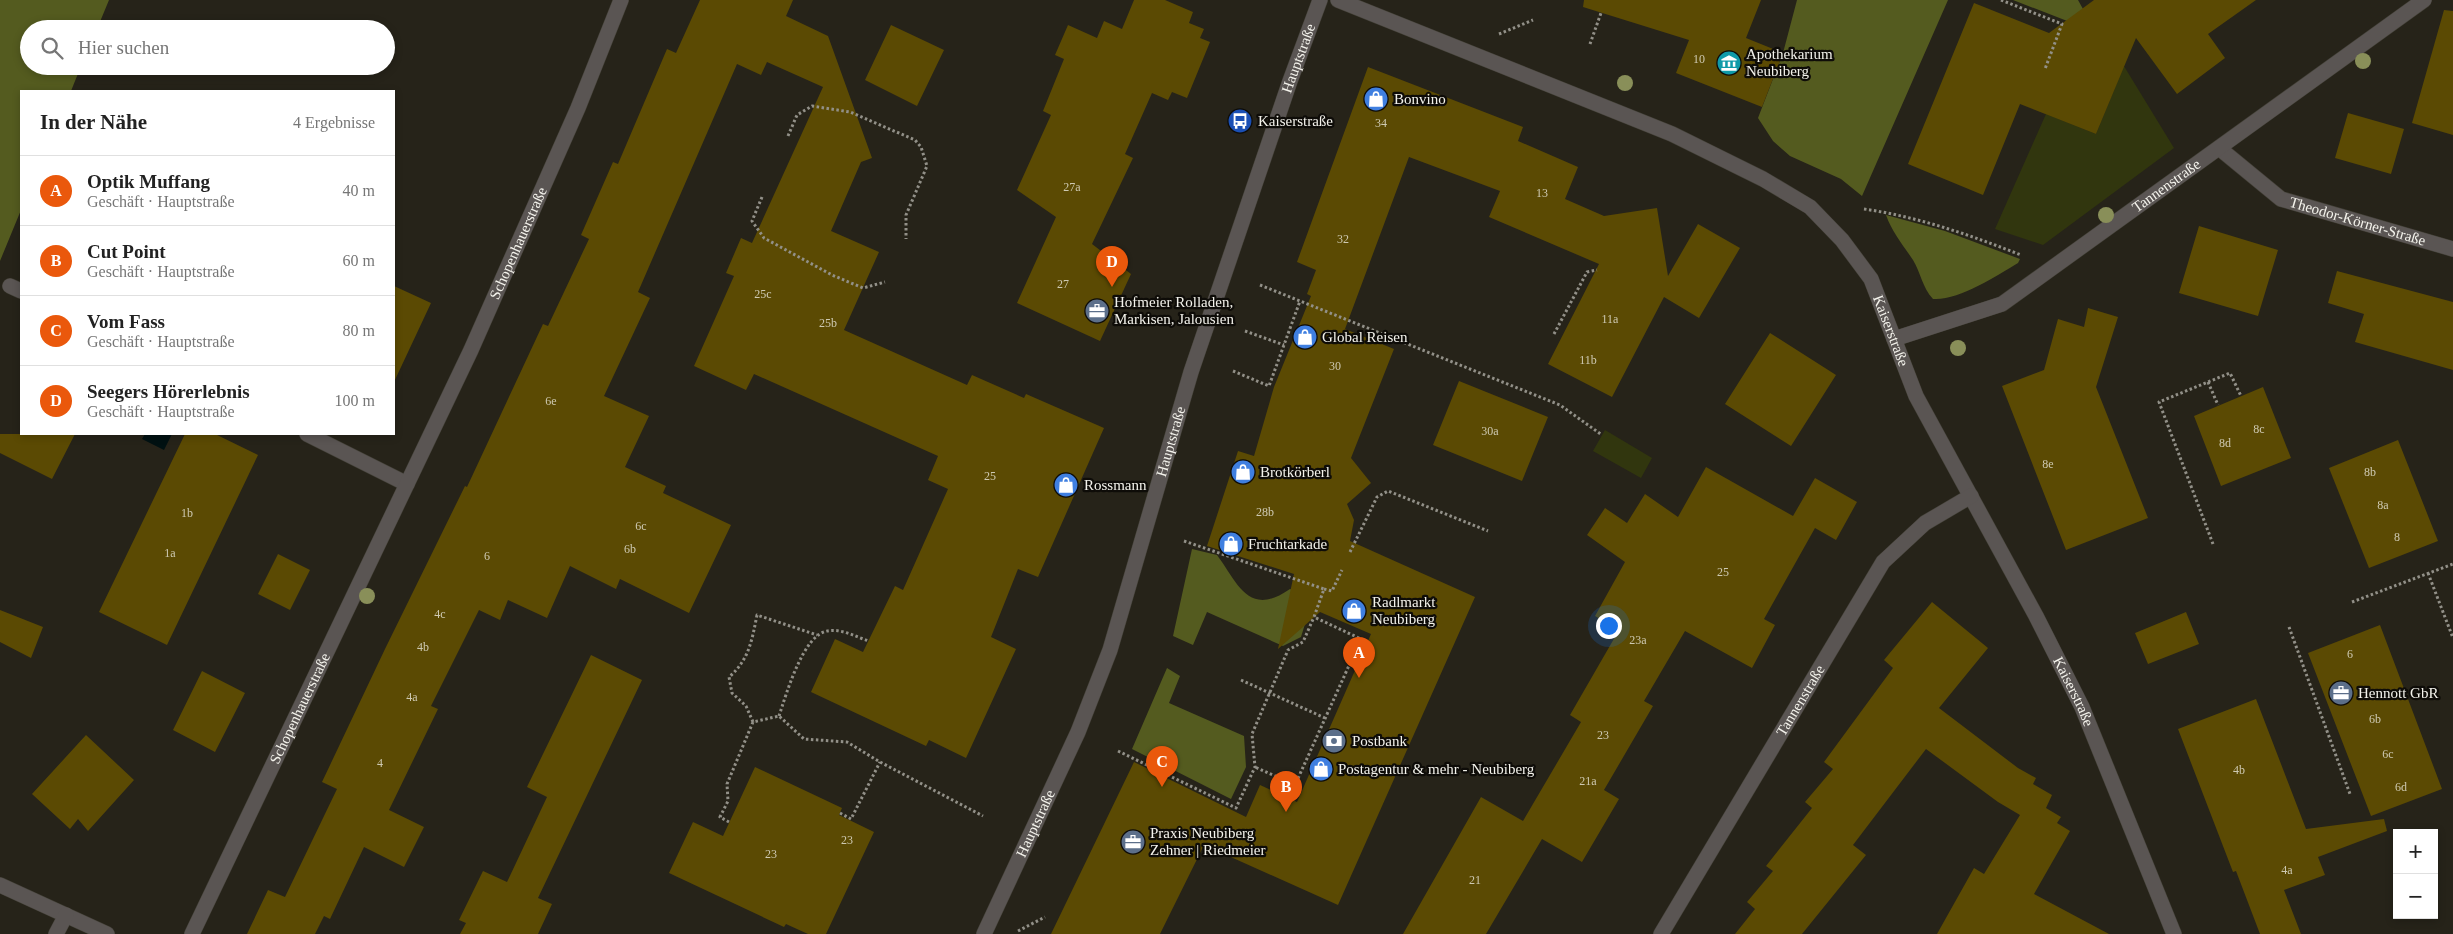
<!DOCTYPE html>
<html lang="de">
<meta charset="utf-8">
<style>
body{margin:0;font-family:"Times New Roman",serif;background:#f6f6f6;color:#222}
.controls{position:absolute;right:15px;bottom:15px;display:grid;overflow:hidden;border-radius:0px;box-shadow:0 2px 8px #0003}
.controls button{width:45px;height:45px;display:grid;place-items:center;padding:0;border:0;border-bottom:1px solid #e0e0e0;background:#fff;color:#222;font:25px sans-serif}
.you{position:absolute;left:1608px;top:625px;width:18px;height:18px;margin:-12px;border:4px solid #fff;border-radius:50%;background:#1a73e8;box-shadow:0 0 0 8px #1a73e833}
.badge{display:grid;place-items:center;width:32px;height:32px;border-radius:50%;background:#ea580c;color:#fff;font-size:16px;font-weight:700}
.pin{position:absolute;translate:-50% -41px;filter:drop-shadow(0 1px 2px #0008)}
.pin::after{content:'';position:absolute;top:26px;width:18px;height:15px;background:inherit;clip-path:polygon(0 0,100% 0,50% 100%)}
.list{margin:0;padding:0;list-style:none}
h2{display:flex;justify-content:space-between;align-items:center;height:65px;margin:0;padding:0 20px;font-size:21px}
h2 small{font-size:16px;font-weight:400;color:#767676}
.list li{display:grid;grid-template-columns:32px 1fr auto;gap:15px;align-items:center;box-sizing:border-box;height:70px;padding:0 20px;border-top:1px solid #e0e0e0}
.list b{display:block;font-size:19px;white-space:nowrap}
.list p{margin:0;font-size:16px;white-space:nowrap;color:#767676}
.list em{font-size:16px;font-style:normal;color:#767676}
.icon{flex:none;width:28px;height:28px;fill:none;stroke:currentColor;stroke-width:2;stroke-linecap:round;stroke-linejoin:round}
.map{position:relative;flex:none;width:2453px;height:934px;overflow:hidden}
.search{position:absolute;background:#fff;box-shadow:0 2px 8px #0003;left:20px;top:20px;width:375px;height:55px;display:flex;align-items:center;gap:12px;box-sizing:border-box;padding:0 18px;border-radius:28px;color:#767676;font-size:19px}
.panel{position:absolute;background:#fff;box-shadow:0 2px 8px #0003;left:20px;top:90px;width:375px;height:345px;border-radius:0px}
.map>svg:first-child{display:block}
.green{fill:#31360e}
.forest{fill:#545b1f}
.water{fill:#001112}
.building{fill:#5b4a03}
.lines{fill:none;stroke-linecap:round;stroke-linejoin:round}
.minor-casing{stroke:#434037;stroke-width:16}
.tertiary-casing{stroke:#434037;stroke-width:16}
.path{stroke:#929088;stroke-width:3;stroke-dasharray:2.5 2.5;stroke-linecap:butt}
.minor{stroke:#5a5553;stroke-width:15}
.tertiary{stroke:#5a5553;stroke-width:15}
.tree{fill:#898f59}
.labels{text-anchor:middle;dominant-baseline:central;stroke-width:4.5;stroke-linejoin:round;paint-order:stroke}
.number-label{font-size:12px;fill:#cec9b2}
.poi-label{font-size:15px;fill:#f4f3ec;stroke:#0e0c08;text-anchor:start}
.street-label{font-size:15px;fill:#f4f3ec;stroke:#0e0c08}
</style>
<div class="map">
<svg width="2453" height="934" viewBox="0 0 2453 934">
<rect width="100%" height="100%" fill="#262319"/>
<path class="green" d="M2119,58L2174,148L2043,245L1995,229L2046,114L2096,134L2117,83Z
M1605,430L1652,458L1641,478L1593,451Z"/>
<path class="forest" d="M0,0H109L97,29H29V66H81L71,91H21V210L0,261Z
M1797,0H1948L1862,196L1841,179L1790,156L1773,141L1758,118L1783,53Z
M2013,0H2078L2083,9L2080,26Z
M1886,215L1945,231L2020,259L2018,263C1996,276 1958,301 1933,299C1922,287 1921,273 1913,260C1903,245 1892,232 1886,215Z
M1192,549L1217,555C1238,583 1248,618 1290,589L1313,598L1301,637L1283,646L1207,612L1193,645L1173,636Z
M1167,668L1180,676L1169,703L1244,736L1246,767L1231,799L1132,749Z"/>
<path class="water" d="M145,434H172L164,450L142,439Z"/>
<path class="building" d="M700,0H793L786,16L828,36L872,158L861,162L831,231L879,252L844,330L967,385L972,375L1024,398L1026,394L1104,428L1038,577L1018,569L991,637L1016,649L966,758L929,740L926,746L811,692L835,639L863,652L895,586L903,590L948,489L928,480L938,456L754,374L746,390L694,366L734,276L726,273L741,238L752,243L823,87L767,62L761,75L737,64L638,292L650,298L604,396L649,416L625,467L666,486L663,493L731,525L689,613L620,579L616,589L570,566L547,618L508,600L500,620L479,610L431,706L438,709L389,810L424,827L404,867L364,847L330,919L324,916L315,934H247L268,890L285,897L337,789L322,782L385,649L465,486L467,487L543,324L548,326L589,239L581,235L613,162L618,164L667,49L676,53Z
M1134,0H1165L1193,12L1189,23L1204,29L1200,38L1210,42L1187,98L1172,92L1168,100L1152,93L1125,154L1133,158L1092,244L1131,274L1100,341L1017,303L1056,217L1017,190L1051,115L1043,111L1064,59L1055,55L1068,25L1097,38L1104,21L1122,29Z
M1584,0H1761L1746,38L1783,53L1762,107L1676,73L1689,40L1583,7Z
M2094,0H2256L2208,34L2225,58L2177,94L2136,38L2096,134L2020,104L1983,195L1908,164L1974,3L2049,33Z
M2444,10L2453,11V135L2412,123Z
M891,25L944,50L917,106L865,80Z
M1368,67L1523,127L1518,141L1578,167L1565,199L1604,216L1657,208L1668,276L1698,224L1740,248L1699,318L1664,297L1612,397L1548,364L1599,264L1489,217L1500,191L1409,157L1345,329L1394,349L1351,458L1371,483L1347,504L1354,520L1350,541L1475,597L1338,905L1204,845L1160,934H1051L1134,762L1246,817L1260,785L1297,802L1371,634L1320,612L1278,649L1294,574L1207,546L1238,451L1254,456L1274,387L1311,296L1307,294L1316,270L1297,262Z
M2348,113L2404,129L2391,174L2335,158Z
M2199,226L2278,250L2258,316L2179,293Z
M2337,271L2453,302V370L2355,342L2364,314L2328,303Z
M394,286L431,303L394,382Z
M2088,308L2118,317L2096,387L2148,518L2066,550L2002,386L2044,370L2058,319L2084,327Z
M1770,333L1836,375L1791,446L1725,404Z
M1459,381L1548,417L1522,481L1433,445Z
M2263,387L2291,458L2221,486L2194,416Z
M0,434H75L52,479L0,453Z
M185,434H215L258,455L167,645L99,612Z
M2398,440L2438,541L2369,568L2329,468Z
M1706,467L1793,516L1815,478L1857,502L1836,540L1815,528L1764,619L1775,625L1752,668L1685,631L1644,701L1653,706L1604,790L1619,799L1582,862L1542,839L1486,934H1403L1481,797L1523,821L1581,722L1570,715L1619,630L1595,616L1625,562L1587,535L1605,508L1627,523L1645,494L1678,517Z
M278,554L310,570L290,610L258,594Z
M1932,602L1988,648L1939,708L2018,768L2036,778L2033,784L2052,795L2046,808L2061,817L2057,823L2070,831L2034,894L2109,934H1937L1974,868L1984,874L2020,815L1998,802L1926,749L1853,845L1866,855L1802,934H1735L1755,909L1747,902L1773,871L1766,866L1812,808L1805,802L1833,769L1824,762L1893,668L1884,660Z
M0,610L43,627L31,658L0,642Z
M2186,612L2199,644L2148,664L2135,633Z
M2380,625L2442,789L2371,816L2308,653Z
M591,655L642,680L538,898L552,904L538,934H460L466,923L459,920L483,871L507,882L547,797L527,787Z
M202,671L245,693L215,752L173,730Z
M2256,699L2306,829L2384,819L2387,831L2318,857L2325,875L2284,890L2301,934H2260L2236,871L2233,872L2178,729Z
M86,735L134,780L88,831L78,819L70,829L32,794Z
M755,767L842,808L839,815L874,832L826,934H808L786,924L784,927L669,873L693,822L723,836Z"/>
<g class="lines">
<defs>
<g id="minor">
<path id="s1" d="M1338,0L1672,134L1763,179L1810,207L1842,240L1871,279L1916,396L2036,616L2082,707L2174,934"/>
<path id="s2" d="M2219,148L2281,199L2453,249"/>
<path d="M10,286L21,291"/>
<path id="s3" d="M1894,339L2002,304L2424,0"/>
<path d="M307,434L407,484"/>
<path d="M0,885L107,934"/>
<path d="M56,934L66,915"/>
<path id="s4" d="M192,934L471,350L578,108L621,0"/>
<path id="s5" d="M1661,934L1883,562L1925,523L1971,496"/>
</g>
<g id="tertiary">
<path id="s6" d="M984,934L1078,732L1110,650L1191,372L1290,81L1320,0"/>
</g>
</defs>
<use href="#minor" class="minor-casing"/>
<use href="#tertiary" class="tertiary-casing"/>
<path class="path" d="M2001,0L2062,24L2045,69
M1499,34L1533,20
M1590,44L1601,13
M788,136L797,115L812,106L850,112L915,140L921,147L927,166L906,215V239
M762,197L752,221L764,238L832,275L863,288L885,282
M1864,209C1919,217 1970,235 2021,255
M1260,285L1560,405L1602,435
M1245,331L1284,345
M1554,334L1587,272L1597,270
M1233,371L1269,386L1300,301
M2208,382L2218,405
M1184,541L1324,589L1314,617L1361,639L1295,785L1255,767
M2213,544L2159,402L2230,373L2241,396
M1350,552L1377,497L1388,491L1488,531
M2428,573L2453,638
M1324,589L1332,591L1342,570
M2352,602L2453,564
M2289,627L2350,794
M1241,680L1325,718
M779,716C786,695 803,635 827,631C841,628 856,637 869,641
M753,722L746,706L732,693L729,677C749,660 752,640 757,615L817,635
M1118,751L1236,808L1255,767L1252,734L1288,650L1303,642L1314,617
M840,813L851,819L880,762
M729,822L720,817L728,801L727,784L753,722L779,716L804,739L847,742L880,762L983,816
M1018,931L1045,917"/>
<use href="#minor" class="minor"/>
<use href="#tertiary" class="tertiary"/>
</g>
<g class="tree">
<circle cx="2363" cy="61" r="8"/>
<circle cx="1625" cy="83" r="8"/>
<circle cx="2106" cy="215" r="8"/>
<circle cx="1958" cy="348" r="8"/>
<circle cx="367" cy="596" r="8"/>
</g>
<defs>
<symbol id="museum-disc" viewBox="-11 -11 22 22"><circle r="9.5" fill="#0f9aa8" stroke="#0e0c08"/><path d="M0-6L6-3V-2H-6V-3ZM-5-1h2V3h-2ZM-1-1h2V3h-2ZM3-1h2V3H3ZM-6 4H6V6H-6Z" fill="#fff"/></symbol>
<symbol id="shop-disc" viewBox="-11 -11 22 22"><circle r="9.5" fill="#3f7fe0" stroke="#0e0c08"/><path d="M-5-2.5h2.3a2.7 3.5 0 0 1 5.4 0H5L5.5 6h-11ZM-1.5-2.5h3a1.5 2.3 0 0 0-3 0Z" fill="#fff"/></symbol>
<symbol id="bus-disc" viewBox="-11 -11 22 22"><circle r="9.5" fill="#1a4fb4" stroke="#0e0c08"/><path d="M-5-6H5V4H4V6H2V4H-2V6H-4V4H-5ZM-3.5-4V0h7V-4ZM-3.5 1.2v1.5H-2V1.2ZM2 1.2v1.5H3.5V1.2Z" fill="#fff"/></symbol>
<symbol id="office-disc" viewBox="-11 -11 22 22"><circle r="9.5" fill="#5c6f8a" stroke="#0e0c08"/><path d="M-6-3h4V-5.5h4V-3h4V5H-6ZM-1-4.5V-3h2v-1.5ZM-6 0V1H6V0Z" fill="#fff"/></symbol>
<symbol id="bank-disc" viewBox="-11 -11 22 22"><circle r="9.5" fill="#5c6f8a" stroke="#0e0c08"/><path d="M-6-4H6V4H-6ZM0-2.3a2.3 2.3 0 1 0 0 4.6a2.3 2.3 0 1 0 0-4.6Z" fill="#fff"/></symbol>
</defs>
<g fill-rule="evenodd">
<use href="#museum-disc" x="1715" y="49" width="28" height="28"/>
<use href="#shop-disc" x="1362" y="85" width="28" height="28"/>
<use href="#bus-disc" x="1226" y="107" width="28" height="28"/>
<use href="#office-disc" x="1083" y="297" width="28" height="28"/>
<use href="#shop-disc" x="1291" y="323" width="28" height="28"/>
<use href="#shop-disc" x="1229" y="458" width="28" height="28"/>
<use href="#shop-disc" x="1052" y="471" width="28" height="28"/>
<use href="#shop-disc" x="1217" y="530" width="28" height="28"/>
<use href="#shop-disc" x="1340" y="597" width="28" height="28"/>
<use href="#office-disc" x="2327" y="679" width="28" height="28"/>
<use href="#bank-disc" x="1320" y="727" width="28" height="28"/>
<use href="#shop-disc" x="1307" y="755" width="28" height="28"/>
<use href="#office-disc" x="1119" y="828" width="28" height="28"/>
</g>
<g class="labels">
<g class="number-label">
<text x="1699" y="59">10</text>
<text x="1381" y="123">34</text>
<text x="1072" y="187">27a</text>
<text x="1542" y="193">13</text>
<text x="1343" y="239">32</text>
<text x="1063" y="284">27</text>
<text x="763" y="294">25c</text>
<text x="1610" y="319">11a</text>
<text x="828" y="323">25b</text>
<text x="1588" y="360">11b</text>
<text x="1335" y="366">30</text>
<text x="551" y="401">6e</text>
<text x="2259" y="429">8c</text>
<text x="1490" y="431">30a</text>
<text x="2225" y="443">8d</text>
<text x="2048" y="464">8e</text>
<text x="2370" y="472">8b</text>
<text x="990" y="476">25</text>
<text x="2383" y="505">8a</text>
<text x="1265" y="512">28b</text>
<text x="187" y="513">1b</text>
<text x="641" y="526">6c</text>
<text x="2397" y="537">8</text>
<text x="630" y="549">6b</text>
<text x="170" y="553">1a</text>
<text x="487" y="556">6</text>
<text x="1723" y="572">25</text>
<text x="440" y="614">4c</text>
<text x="1638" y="640">23a</text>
<text x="423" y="647">4b</text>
<text x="2350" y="654">6</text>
<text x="412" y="697">4a</text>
<text x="2375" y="719">6b</text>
<text x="1603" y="735">23</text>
<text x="2388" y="754">6c</text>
<text x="380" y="763">4</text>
<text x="2239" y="770">4b</text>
<text x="1588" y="781">21a</text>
<text x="2401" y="787">6d</text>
<text x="847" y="840">23</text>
<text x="771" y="854">23</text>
<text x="2287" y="870">4a</text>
<text x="1475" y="880">21</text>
</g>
<g class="poi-label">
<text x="1746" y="54">Apothekarium<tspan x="1746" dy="17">Neubiberg</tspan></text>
<text x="1394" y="99">Bonvino</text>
<text x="1258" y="121">Kaiserstraße</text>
<text x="1114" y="302">Hofmeier Rolladen,<tspan x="1114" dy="17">Markisen, Jalousien</tspan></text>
<text x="1322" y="337">Global Reisen</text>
<text x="1260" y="472">Brotkörberl</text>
<text x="1084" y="485">Rossmann</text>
<text x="1248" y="544">Fruchtarkade</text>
<text x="1372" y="602">Radlmarkt<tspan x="1372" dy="17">Neubiberg</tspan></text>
<text x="2358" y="693">Hennott GbR</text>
<text x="1352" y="741">Postbank</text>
<text x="1338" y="769">Postagentur &amp; mehr - Neubiberg</text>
<text x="1150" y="833">Praxis Neubiberg<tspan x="1150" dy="17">Zehner | Riedmeier</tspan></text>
</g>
<g class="street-label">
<text stroke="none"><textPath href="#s6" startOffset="932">Hauptstraße</textPath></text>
<text stroke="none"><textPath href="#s3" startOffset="316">Tannenstraße</textPath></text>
<text stroke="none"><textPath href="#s2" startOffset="160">Theodor-Körner-Straße</textPath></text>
<text stroke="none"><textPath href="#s4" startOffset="764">Schopenhauerstraße</textPath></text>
<text stroke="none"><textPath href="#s1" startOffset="666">Kaiserstraße</textPath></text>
<text stroke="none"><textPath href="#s6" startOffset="528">Hauptstraße</textPath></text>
<text stroke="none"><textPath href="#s1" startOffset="1071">Kaiserstraße</textPath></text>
<text stroke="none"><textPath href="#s5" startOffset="272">Tannenstraße</textPath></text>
<text stroke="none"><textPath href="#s4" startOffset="250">Schopenhauerstraße</textPath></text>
<text stroke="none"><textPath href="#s6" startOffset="122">Hauptstraße</textPath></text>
</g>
</g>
</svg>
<div class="controls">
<button>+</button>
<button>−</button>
</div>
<div class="you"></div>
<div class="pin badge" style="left:1359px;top:678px">A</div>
<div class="pin badge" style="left:1286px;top:812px">B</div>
<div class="pin badge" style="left:1162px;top:787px">C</div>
<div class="pin badge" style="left:1112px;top:287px">D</div>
<div class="search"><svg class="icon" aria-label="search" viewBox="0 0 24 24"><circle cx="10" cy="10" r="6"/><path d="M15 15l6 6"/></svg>Hier suchen</div>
<section class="panel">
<h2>In der Nähe<small>4 Ergebnisse</small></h2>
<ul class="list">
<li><span class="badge">A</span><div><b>Optik Muffang</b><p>Geschäft · Hauptstraße</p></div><em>40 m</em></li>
<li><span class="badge">B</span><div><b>Cut Point</b><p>Geschäft · Hauptstraße</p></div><em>60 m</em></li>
<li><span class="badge">C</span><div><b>Vom Fass</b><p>Geschäft · Hauptstraße</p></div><em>80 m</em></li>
<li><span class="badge">D</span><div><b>Seegers Hörerlebnis</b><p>Geschäft · Hauptstraße</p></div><em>100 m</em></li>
</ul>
</section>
</div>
